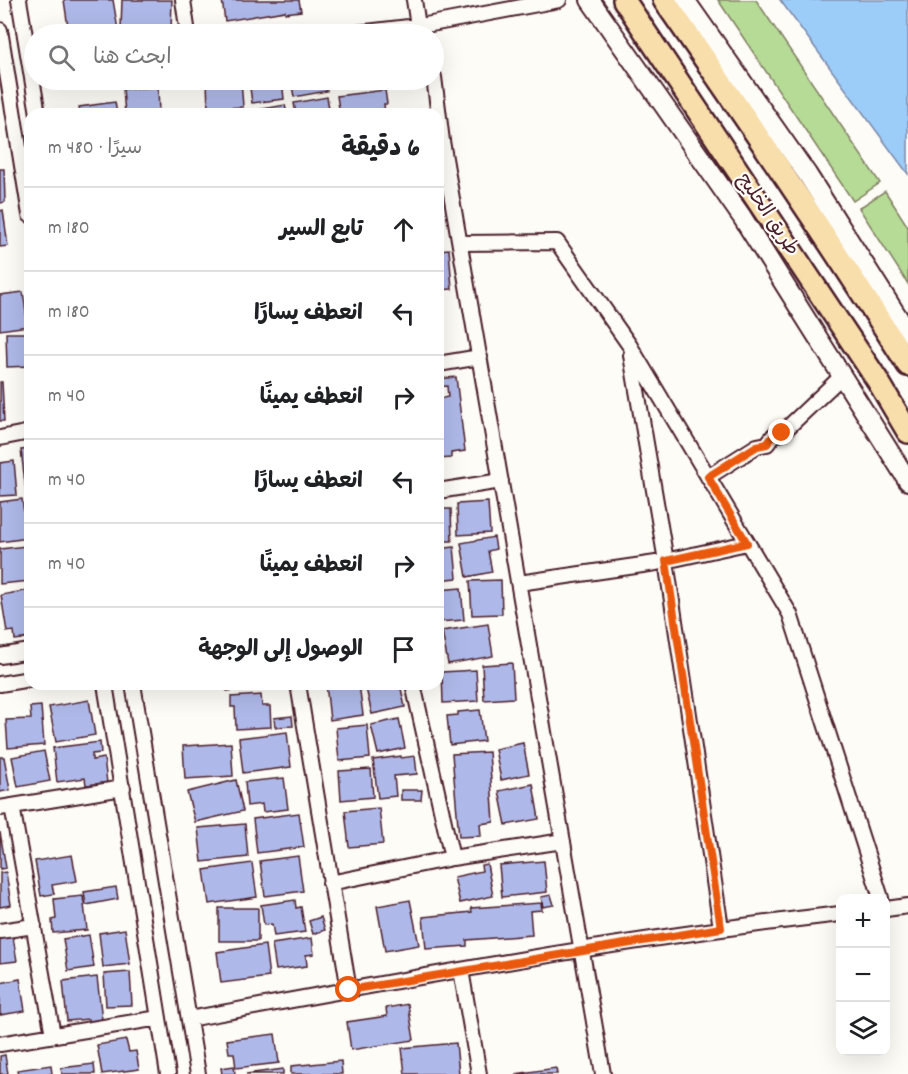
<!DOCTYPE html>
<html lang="ar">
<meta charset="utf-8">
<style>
body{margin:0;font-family:Dekko,"Playpen Sans Arabic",sans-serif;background:#f6f6f6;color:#202124;direction:rtl}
.controls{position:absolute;right:18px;bottom:18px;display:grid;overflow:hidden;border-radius:12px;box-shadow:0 6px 24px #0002}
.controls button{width:54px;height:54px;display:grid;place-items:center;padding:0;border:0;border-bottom:2px solid #e0e0e0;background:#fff;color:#202124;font:30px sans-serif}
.stop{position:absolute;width:18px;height:18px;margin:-14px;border:4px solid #ea580c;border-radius:50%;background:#fff}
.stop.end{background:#ea580c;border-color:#fff;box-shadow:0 2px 6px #0008}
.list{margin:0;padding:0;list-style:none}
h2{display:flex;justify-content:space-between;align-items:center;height:78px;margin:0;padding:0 24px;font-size:26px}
h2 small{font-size:20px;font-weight:400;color:#757577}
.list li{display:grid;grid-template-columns:39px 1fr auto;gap:18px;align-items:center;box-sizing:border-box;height:84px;padding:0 24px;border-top:2px solid #e0e0e0}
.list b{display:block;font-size:22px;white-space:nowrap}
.list em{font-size:20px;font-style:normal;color:#757577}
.icon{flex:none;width:33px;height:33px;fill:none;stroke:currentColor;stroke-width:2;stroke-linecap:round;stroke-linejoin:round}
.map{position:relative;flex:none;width:908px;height:1074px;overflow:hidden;direction:ltr}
.search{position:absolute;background:#fff;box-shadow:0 6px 24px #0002;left:24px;top:24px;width:420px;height:66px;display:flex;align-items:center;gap:15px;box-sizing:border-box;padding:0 21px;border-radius:33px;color:#757577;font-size:22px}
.panel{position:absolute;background:#fff;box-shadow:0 6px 24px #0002;left:24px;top:108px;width:420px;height:582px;border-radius:18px;direction:rtl}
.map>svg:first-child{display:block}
.green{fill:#b5db96;stroke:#807d60;stroke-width:1.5}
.water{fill:#9cccf8;stroke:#7b87a6;stroke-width:1.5}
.building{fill:#afb9e9;stroke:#4a1f2b;stroke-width:1.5}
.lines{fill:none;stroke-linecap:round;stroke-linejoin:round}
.minor-casing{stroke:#4a1f2b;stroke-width:18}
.secondary-casing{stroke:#4a1f2b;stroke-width:22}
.primary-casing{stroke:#4a1f2b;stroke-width:26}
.minor{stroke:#fdfcf7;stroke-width:14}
.secondary{stroke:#fdfcf7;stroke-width:18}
.primary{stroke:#f8deab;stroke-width:21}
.route{stroke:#ea580c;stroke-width:8}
.labels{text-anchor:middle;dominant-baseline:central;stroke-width:4.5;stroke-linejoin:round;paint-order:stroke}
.street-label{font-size:20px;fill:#4a1f2b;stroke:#fdfcf7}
</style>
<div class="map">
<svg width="908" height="1074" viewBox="0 0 908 1074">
<rect width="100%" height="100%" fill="#fdfcf7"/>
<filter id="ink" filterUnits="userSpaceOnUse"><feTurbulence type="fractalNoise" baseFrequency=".0167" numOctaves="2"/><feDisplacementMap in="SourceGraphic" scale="12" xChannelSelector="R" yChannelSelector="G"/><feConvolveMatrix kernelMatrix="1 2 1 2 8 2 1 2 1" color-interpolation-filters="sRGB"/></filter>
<g filter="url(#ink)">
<path class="green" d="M718,0H756L880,183L853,201Z
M885,191L908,227V284L859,208Z"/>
<path class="water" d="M780,0H908V174Z"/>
<path class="building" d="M64,0H113L118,30L88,34H69Z
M122,0H172L171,31L121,28Z
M222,0H299L301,11L285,13V11L225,21Z
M241,80L243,107L208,109L207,81Z
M249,80H282L284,99L252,103Z
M291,80H325L327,91L294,97Z
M332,80H381V82L333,86Z
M158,87L159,114H125L123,89Z
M385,90L387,104H384L385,114H340L337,96Z
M327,97L330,114H296L294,103Z
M115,102L117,114H80L79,107Z
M285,105L287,114H252L251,111Z
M0,169H4L5,202L0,203Z
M3,210L8,246L0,247V211Z
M449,249L452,289L438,290V250Z
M23,292L28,326L0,330V295Z
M6,333H30V366L7,367Z
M456,377L465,451L451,453V458L438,459V399L448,397L447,386L438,387V379Z
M0,382H2L4,421H0Z
M30,449V491H26L21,450Z
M14,461L17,495L0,496V463Z
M22,499L28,538L0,542V502Z
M488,502L490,533L458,535L457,504Z
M438,509H451L452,541H438Z
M494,537L496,549L488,551L492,572L467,577L461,543Z
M26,546L30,581L0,584V549Z
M454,547L457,578L438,580V549Z
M501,580L502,614L472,615L470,581Z
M461,588L464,620L438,622V590Z
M30,590V638L15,640L14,631L7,632L1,595Z
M488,624L493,656L448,664L442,631Z
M512,663L514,698L484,700L482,665Z
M476,670L478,701L443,703L442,672Z
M226,684H276V686L227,691Z
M326,684H359L363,715L330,720Z
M365,684H400L405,707L372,714Z
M261,695L262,706H270L271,727L236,729L235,707H231V697Z
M89,700L95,735L56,742L49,707Z
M41,706L44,745L8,748L6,720L31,719L30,707Z
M480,710L484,741L450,745L447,716L458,715V712Z
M292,716L293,726L275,727L274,718Z
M399,719L405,748L378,754L371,725Z
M367,725L370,758L339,761L336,728Z
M287,732L291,767L243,773L239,738Z
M100,742L101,753L92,754V760L104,758L107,783L86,785L85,778L57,782L53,748Z
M231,743L233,776L185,779L183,746Z
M523,743L529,774L501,780L495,749Z
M44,751L50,781L18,787L12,757Z
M489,752L494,822L480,824L481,836L459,837L452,754Z
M401,756V758L415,756L417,774L394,776L396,796L378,798L373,760Z
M0,757H4L10,790L0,792Z
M371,769L373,797L341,800L339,771Z
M284,778L288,809L263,812L262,804L247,806L245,782Z
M236,780L243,811L195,822L187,792Z
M533,784L539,819L506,825L499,791Z
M401,790H422L421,800H401Z
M379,808L383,844L349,847L345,811Z
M299,813L304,847L257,853L253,819Z
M245,824L248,857L202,862L198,828Z
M0,832L6,868L0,869Z
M72,855L77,881L52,885L54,894L41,896L35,861Z
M298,856L303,891L265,896L260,861Z
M544,861L547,892L502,897L499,865Z
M252,863L257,897L209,904L204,870Z
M487,864L493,896L460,903L454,877L482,871L481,865Z
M6,872L11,905L0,907V873Z
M116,887L118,899L86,905L84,892Z
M551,895L554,905L543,907L541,897Z
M83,896L87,930L53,933L52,920L56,919L54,899Z
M295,900L296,908L301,907L305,932L274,936L272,924L264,925L261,905Z
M410,900L419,945L385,951L377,906Z
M541,903L542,910L530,911L532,935L467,940V946L426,949L423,917L472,912L471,908Z
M219,908H258V941H219Z
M321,917L325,930L313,934L309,921Z
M125,929L130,964L103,967L99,933Z
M89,935L94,967L68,971L63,939Z
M13,937L17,961L0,963V938Z
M312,938L314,954L306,955L307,966L276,970L272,944Z
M265,945L269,977L221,983L217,952Z
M130,972L132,1005L106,1006L104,974Z
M97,977L102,1020L88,1022V1019L67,1021L63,981Z
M20,979L25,1011L0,1015V983Z
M408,1004L414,1040L351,1050L347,1022L387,1016L386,1008Z
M275,1034L279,1063L236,1068L234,1053H229L227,1040Z
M126,1040L129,1052L136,1051L139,1069L102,1074L97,1045Z
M456,1043L459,1074H405L402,1048Z
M5,1055L8,1074H0V1056Z
M341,1061L342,1074H291V1066Z
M94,1064L95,1074H62L61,1068Z
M51,1065L52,1074H18L17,1070Z
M234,1066L235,1074H222L221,1068Z
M556,1068L557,1074H515Z
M283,1069V1074H246Z"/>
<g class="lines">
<defs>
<path id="minor" d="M19,0L38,114
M183,0L188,34
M414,0L418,26
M0,30L30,215
M349,34L426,25L559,0
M434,77L442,141L603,1074
M460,243L557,242L630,346L790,614L881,898
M631,355L666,561L721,928
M438,364L480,357
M0,438L30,432
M708,477L757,446L767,444L774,435L782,433L843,375
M438,491L501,481
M519,583L656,563L747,543
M0,656L30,651
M0,684L30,679
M105,684L168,1074
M133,684L198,1074
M298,684L349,990
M413,684L452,858
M12,806L53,1035
M0,808L123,788
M330,883L452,858L563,841
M886,909L908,906
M0,931L34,926
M461,970L479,1074
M189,1019C405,979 622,939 840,914
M0,1044L159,1018"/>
<path id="secondary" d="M590,0L742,217L908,481
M685,0L807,174L908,333"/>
<path id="primary" d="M624,0L878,381L908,432
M664,0C747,120 830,241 908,365"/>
</defs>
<use href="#minor" class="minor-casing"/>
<use href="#secondary" class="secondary-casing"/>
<use href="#primary" class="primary-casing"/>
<use href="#minor" class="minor"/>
<use href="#secondary" class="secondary"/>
<use href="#primary" class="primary"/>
</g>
</g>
<g class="lines" filter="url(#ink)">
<path class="route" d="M349,990L721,928L666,561L747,543L708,477L757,446L767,444L774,435L782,433"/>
</g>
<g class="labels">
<g class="street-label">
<text transform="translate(767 215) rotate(56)">طريق الخليج</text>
</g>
</g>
</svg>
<div class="controls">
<button>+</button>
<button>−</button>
<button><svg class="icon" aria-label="layers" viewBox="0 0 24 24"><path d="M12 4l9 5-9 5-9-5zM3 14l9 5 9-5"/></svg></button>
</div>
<div class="stop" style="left:349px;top:990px"></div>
<div class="stop end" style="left:782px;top:433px"></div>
<div class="search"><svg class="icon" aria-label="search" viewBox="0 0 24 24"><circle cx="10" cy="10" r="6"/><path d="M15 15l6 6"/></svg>ابحث هنا</div>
<section class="panel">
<h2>6 دقيقة<small>سيرًا · 480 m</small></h2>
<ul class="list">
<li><svg class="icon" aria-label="ahead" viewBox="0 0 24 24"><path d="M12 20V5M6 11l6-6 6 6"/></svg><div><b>تابع السير</b></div><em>180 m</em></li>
<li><svg class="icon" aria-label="left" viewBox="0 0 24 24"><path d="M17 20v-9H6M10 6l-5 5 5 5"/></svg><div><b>انعطف يسارًا</b></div><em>180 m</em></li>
<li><svg class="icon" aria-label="right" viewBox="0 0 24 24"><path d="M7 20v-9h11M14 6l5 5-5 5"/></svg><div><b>انعطف يمينًا</b></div><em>40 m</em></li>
<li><svg class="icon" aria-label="left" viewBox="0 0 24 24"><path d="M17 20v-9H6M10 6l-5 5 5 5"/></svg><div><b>انعطف يسارًا</b></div><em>40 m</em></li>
<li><svg class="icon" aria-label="right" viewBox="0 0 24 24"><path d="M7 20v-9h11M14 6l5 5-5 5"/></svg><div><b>انعطف يمينًا</b></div><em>40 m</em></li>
<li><svg class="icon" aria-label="arrive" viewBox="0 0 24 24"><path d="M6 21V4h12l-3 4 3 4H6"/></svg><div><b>الوصول إلى الوجهة</b></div></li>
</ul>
</section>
</div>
